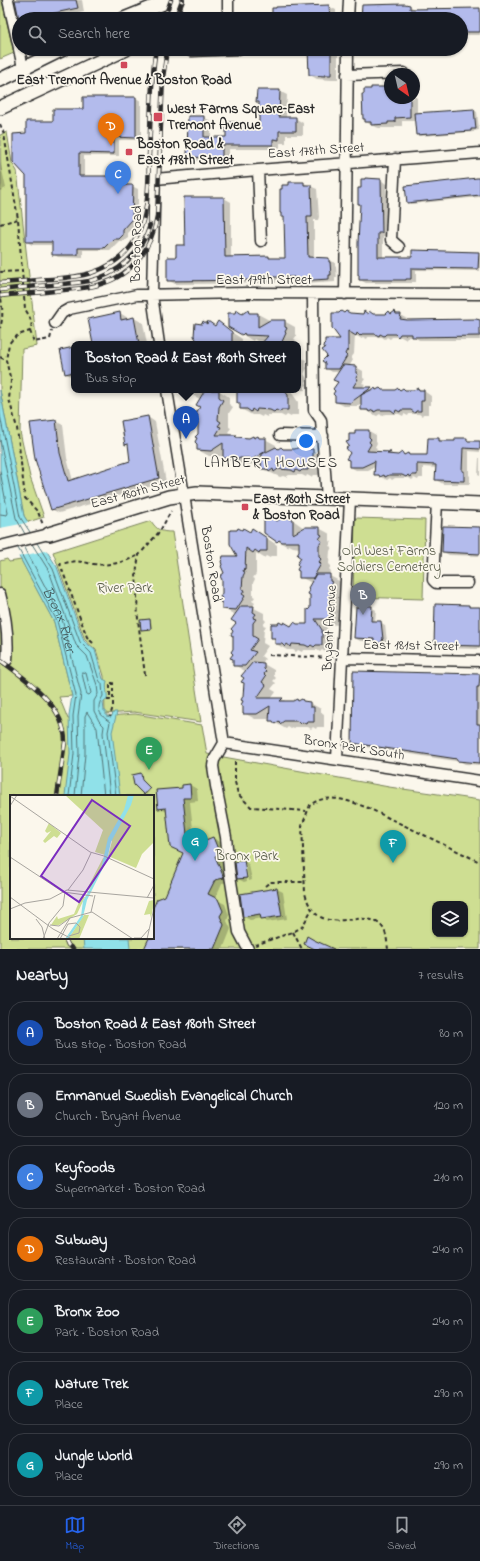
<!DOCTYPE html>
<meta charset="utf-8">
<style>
body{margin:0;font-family:"Indie Flower",sans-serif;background:#242831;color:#f1f3f6}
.controls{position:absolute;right:12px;bottom:12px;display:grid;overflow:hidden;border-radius:8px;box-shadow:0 1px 3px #0004}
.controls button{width:36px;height:36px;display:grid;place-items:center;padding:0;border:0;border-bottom:1px solid #363941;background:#171b24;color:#f1f3f6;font:20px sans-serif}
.compass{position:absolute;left:384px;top:68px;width:36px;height:36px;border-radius:50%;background:#171b24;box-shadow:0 1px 3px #0004;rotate:146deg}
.you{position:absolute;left:306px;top:441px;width:14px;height:14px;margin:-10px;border:3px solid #fff;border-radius:50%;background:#1a73e8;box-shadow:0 0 0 6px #1a73e833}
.badge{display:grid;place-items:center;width:26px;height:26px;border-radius:50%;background:#2563eb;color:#fff;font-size:13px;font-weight:700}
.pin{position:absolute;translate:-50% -33px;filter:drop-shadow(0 1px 2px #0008)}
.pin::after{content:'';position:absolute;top:21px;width:14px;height:12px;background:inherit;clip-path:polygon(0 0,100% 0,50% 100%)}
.popup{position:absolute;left:71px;top:341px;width:230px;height:52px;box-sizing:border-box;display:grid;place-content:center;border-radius:8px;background:#171b24;filter:drop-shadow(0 1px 3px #0005);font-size:13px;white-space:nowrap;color:#9ea1a6}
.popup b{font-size:15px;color:#f1f3f6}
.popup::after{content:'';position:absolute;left:50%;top:100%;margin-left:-8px;border:8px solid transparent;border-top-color:#171b24}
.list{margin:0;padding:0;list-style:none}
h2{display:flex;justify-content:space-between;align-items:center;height:52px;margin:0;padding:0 16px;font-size:17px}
h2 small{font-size:13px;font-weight:400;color:#9ea1a6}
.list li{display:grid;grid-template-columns:26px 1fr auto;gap:12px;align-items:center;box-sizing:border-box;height:64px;margin:0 8px 8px;padding:0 8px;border:1px solid #363941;border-radius:16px}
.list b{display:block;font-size:15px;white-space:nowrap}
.list p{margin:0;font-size:13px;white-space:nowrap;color:#9ea1a6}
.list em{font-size:13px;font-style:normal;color:#9ea1a6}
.icon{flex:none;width:22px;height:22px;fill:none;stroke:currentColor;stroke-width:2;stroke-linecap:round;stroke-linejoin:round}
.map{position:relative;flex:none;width:480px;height:949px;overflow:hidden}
.search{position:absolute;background:#171b24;box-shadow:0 1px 3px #0004;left:12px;right:12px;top:12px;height:44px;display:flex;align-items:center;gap:10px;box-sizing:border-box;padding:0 14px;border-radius:22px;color:#9ea1a6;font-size:15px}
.sheet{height:556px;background:#171b24}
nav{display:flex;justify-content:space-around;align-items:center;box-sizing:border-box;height:56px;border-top:1px solid #363941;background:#171b24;font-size:11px;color:#9ea1a6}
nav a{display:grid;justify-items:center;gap:2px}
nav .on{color:#2563eb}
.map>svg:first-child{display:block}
.green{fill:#cede92;stroke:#7c845e;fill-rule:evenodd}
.water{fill:#90e1e9;stroke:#68989d}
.pier{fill:#fbf7ec}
.shadow{fill:#0003}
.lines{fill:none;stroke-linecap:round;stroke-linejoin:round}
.shore{stroke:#537477;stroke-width:1}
.building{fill:#b3bbec;stroke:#2b2b2b}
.minor-casing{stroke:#2b2b2b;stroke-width:13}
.major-casing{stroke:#2b2b2b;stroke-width:16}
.path{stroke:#2b2b2b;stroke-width:2;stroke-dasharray:4 3;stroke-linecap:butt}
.minor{stroke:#fbf7ec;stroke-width:10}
.major{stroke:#fbf7ec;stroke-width:13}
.rail-casing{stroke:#2b2b2b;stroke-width:4.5}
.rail{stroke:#fbf7ec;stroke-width:3;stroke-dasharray:9;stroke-linecap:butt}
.poi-dot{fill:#d1495b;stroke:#fbf7ec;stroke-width:1.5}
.labels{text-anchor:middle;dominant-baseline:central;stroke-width:3.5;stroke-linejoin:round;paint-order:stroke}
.poi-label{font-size:14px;font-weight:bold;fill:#2b2b2b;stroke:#fbf7ec;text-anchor:start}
.street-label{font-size:14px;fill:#2b2b2b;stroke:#fbf7ec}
.park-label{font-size:14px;fill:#545845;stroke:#fbf7ec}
.neighbourhood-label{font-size:15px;letter-spacing:1px;fill:#2b2b2b;stroke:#fbf7ec}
.water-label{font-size:15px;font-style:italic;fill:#44585a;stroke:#fbf7ec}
.inset-road{fill:none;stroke:#a8a59f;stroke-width:1}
.view{fill:#7b2cbf;fill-opacity:0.15;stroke:#7b2cbf;stroke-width:2}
.inset-edge{fill:none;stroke:#2b2b2b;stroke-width:2}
</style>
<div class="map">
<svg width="480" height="949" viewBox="0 0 480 949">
<rect width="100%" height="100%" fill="#fbf7ec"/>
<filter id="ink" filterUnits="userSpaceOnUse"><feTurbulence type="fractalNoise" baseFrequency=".025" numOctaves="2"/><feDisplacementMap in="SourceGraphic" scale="8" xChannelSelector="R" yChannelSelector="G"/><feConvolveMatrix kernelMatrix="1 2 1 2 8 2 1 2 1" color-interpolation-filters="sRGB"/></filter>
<g filter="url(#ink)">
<path class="green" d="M0,0H2L14,53L0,59Z
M7,132L12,163L17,171L37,346L22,349L20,432L30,477L44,517L28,522L24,516L0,390V189L1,185L0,135Z
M355,518L425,520L423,599L353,597Z
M151,521C157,530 161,532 172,532L201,722L134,712L105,714L104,676L96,650L85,640L53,552Z
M7,559L9,562L21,560L54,622L72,696L59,697L68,719L135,714L202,725L207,754L389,787L480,800V949H0V561ZM11,796H153V938H11ZM435,904H465V934H435Z"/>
<path class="water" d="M0,390L24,516L57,567L84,641L95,650L103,679L107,681C105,688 108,693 107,700L103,702L104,711H106V716L111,717L114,712H117L112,732L120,796H65L70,754L69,715L72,696L54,622L21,560L0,527Z
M83,938H129L130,949H84Z"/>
<path class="pier" d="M31,522L49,550L17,557L0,530V528Z"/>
<path class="shadow" d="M16,0H82L84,12L51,19H20Z
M328,6L336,10V19H273Z
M410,6L416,10L480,9V35H461V19H362Z
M309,49H338V79H332V80L317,79L310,75Z
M387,88L390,89V98H414V96L417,98V114L474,110L477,112L479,130L474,131V132L420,136L417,134L416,121H402V126H395V128H379L373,126L366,122Z
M279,91L287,95L286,118H295L303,123V135H286V143H280V149H229V161H195L188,157L203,117L211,121V138H227L238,123L243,126H260V103L257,101Z
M84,98H136L141,101V140H119V156H84V177H122L128,180L127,186H132L138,189V223L128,233V238L124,241H119L110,250H83V258L58,257L53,254V245H32L27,242V134L84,110Z
M0,161L6,188L0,191Z
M480,179V197L411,204L408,202Z
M381,180L386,184L387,236H383V258H413L478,253L480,254V271L416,270V282H412V283H366L360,280V276L359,275L361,205L359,203Z
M303,183L317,189L319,217L318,220H314V258L328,259L335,263V266L336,267L337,278H335V282L306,284L297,280H276V283L175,284L168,280L177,258L186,246L185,198H224L231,202V258L269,257L272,259H286L284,217L282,216Z
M248,312L253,314H258L269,320V322L284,321L295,327V334L297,335L294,339L296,340L294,344H264L265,341H257L254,339L253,341L229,326Z
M120,313L128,318H134L143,323L147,344H94L89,319Z
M389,313L392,314L395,313L400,315L407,319V321H480V340H419L414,337H407L405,339L401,337H392L390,339L387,337L385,339L382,337H368L367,339L363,337L362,339L355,335L354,354L351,358L353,360L349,367H356L363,371V378L365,379L362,383L365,384L362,388L395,391L398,389L401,390L403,389L407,391H415L418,389L424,391L431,396V405H428V414H423L422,416L419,414H409L408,416L404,414L403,416L399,414H385L382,416L380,414L377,416L362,409V403L358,406H344L336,402L340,372H332L326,368L341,340L345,314L386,315Z
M218,323L242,339V344H200L207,325L215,326Z
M74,348V378L66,374L62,351Z
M298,356L306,360V367L307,368L304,374L308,380L305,381L307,385L305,386V390H298Z
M188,390H218L229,397V404L233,407L229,413V427L231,428L228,432L231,434L230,436H237L242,439H249L253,437L265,439L276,445V448L279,450H313L323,457V470H319V475H313L311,477L307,475L306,477L302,475H289L286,477L283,476L280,477L262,469V466L259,464L242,465L235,463L224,457V455L222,456H209L198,450L199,434L202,407L200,399L188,393Z
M238,390H290L298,402V415H292L291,417L287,415L285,417L281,415H268L267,417L263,415L262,417L258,415H252L241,409V405L238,402Z
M148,417L155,422L166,482L59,513L51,509L55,421L63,425L67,458L73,481L132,462L129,446L126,444Z
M356,431H369L376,435V442L377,443L375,447L377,448L374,453H391L395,456L402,454L405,455L408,454L412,456L428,457L429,439H439L444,442H456V439L480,442V452L469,451V475L470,476V484H443L436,480L437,468L423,467V478H419L418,480L414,478L412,480L409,478H395L392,480L390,478L387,480L375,474V467L368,470H356L350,467L352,453L350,446L356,435Z
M479,458H480V476L478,475Z
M285,520H293L304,528H319L330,534V541L332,542L329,546L332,547L330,551L329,564L331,566L329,569L331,571L328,575L341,582V588L342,589L340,593L342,594L340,625L324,624L333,637L332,650H326L325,652L322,650L320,652L317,650H303L302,652L298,650L296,652L293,650H287L276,644V640L272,637L292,627L308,625L311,609L312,583L300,577L303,558L300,552V548L293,547L289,545L288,547L278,541L277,521Z
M480,528V556L449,555L443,552Z
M253,529L277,545V556H271L270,558L266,556L264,558L256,553V574L253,578L255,579L253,583V596L255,597L252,601L255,603L252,607L264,613V619L266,621L263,625L266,626L264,629L263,643L268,646L261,656L265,659L262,663L274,670V676L276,678L273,681L276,683L271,689L276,692L271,699H282L287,702H293L297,700L300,702L302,700L310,703L321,709V712L324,714V727H317L316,729L313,727L311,729L308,727H295L291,729L288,727L286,729L270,720V718L268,719H255L244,713L247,672L234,665L237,622L236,615L223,609L239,557Z
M436,605L469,606L473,608H480V649L441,648L435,645Z
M371,607L376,610L375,622H380L385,625L387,642L386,646L379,645L375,641H360L355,638Z
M150,620L151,621L152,629H142Z
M354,672L480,675V765L465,764L461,762L359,746L353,743Z
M141,774L143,782L151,789L146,795Z
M190,785L197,789L198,801L190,802L194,838L203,842L213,838L220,842L226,858L221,860L230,882L222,883L215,899L225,904L229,915L227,921L231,929L223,949H145L150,938H153V911L166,897L184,853L171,847L167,812L159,808L183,789Z
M244,861L249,865L252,880L249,881L246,864H244L247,881L244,882L238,879Z
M277,889L283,892L287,919L267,922L262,918L250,920L244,917L241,895Z"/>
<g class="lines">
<g class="shore">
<path d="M0,415L20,517L30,532"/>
<path d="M0,440L16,518L25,534"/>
<path d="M0,471L8,513L7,515L0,514"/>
<path d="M37,543L53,569L80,642L91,653L99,680L102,684L103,696C96,708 98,714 110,722L108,732L116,796"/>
<path d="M32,544L49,571L76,645L87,656L97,685L98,694L94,701V711L99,721L104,726L103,733L110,796"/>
<path id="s1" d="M24,546L62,619L81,694L78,716L79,754L75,796"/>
<path d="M18,548L57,621L76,695L73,716L74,754L69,796"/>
<path d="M82,672L86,673L91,693L89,695L87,694Z"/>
<path d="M81,796L85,754V716L87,712L97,728L104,796"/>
</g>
</g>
<path class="building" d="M15,0H76L78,8L27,19H19Z
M405,4L410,5V9L480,8V32H461V19H361L362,5Z
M329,5L330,19H272V8H276V7Z
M308,49H331V75H325V76L309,75Z
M371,87H388V89H390V98H410V117L395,118V122H388V124L371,125V122H365V119H363L362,94H364V89H371Z
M257,90H280L279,117H296V131H279V140L273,139V145H222V158L187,157L188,116H204V137H226V122H239V125H259V102H256Z
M83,97H136V138L114,137V154L79,153V176H122V185H133L132,220L123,230V235L119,239H113L104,248H78V255H52V242H26V176L13,162V134L26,133V121H53V109H83Z
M474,109L476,129H471V131L416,135L414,113Z
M365,178L381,179L382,233H378V257H412V250L479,252L478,269L411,268V279H406V280H359V275H358V243L360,204H358V188H361V179H365Z
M477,178H480V195L407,203L405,186Z
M289,182H304V185H311L312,213V217H307L308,257L329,258V262H330L331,275H329V279L298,281V279H294V277H270V280H261L167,281V257H176V245H185L184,197H224L225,257L269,256V258H285L284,217H281V213H280V189H282V185H289Z
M236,310L242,314L248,310L249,313H258V327L270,320H285V327L287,328L285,332L286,333L281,344H261L268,336L245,335L244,333L242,335L228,327V313H235Z
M341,311L344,313L346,311L350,313L363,314L364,311L368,314L369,311L373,314H386L389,311L391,314L395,311L396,314H401L400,319L407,320L476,319L480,320V336L412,337V334H400L398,337L395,334H386L384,336L380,334L379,336L375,334H362L360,336L357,333L356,336L348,331V352L347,350L345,354L347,356L339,369H325V363L322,361L327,356L322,350L325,348L323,345L325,343V339H340L332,328V313H339Z
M120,312L121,320L134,317L139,344H100V342L93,344L88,319Z
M203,321L207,324L208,321L215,326L218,321L232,332V344H199L194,336L195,323L202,324Z
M74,347V372L65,374L60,350Z
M343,365L356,366V373L358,374L356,378L358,379L353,387H372L350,403L335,402V396L333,394L335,391L333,389L338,382L333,380Z
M375,388L376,390L380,388L382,390H395L398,388L400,390L403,388L405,390H414L418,388L419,390H424V401H421V411H416L415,413L411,410H401L400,412L396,410L395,413L391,410H378L374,412L373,410L369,412L368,410H361V395Z
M205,390H219V397L223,400L219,407L218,420L221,422L218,426L221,427L216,435H237L235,436L236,437L249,438L253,436L254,438L258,436L259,438H266V451L251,460L249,458H240L236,460L235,458L231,460L230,458H223V443L211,451L197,450V444L195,442L197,438L195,437L198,434V420L196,419L198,415L196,413L200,407L196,405Z
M237,390H284L288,395V410H281L280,412L276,410L274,412L270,410L257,409L256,412L252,409L251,412L247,409H240V403H237Z
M148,416L159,478L51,510L35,459L30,423L56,420L60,453L68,481L130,461L128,444L125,445L121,421Z
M355,430H369V437L371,439L369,442L371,444L367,451L391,452L387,454L398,455L402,452L404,455L408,453L409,455H427L428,438H439V441H455V438H467V441H480V449L463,448L462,471H464V481L435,480L436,465L417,464V475H412L411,477L408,475L406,477L402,475H389L385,477L384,475L380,477L379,475H374L375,461L362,467H349V460L346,459L350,453L346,448L349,446L346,442L349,441V434H355Z
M276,447L278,449L281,447L283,449H295L299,447L301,449L304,447L306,449H313V464H308V470H302L300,472L296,470L295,472L291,470L278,469L274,472L273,469L269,472L268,469H261L262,454Z
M271,517L277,521L283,517L284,519L288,517L290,519H293V534L305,527H320V534L322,535L319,539L322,541L319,545V557L321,559L319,562L321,564L313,578H299V571L297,570L299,566L297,564L301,558L297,555L299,552V542H282L279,540L277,542L264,533V519H270Z
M443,526L480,527V554L442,552Z
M238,528L242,530L243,528L250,532L252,528L267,538V551H260L259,553L255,550L253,553L246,548L245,570L244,568L243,571L245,572L243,576L242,589L245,590L242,594L245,596L236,610L222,609V603L220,602L222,598L220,597L222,593V580L220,576L224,573L221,566L222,565L221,561L222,560L223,556H237L230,544V530H237Z
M316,574H330V581L332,582L330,586L332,588L330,591V604L332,608L330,610L332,613L330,615V619H315L322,630V645H316L314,647L311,645L309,647L305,645L292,644L291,647L287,644L285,647L282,644H275V638H271V624H278L279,622L283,624L284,622L291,626L294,622L297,624H307V609L308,610L310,608V595L308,594L310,590L308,588Z
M435,604L469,605V607H480V646L434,645Z
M359,605L372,606L371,621H381L383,639L382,640V643H374V639L354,638L356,607H359Z
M241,606H254L253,612L256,614L253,618L256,619L253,623V636L258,639L250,650L256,652L245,666H233V659L230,658L233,654L231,652L233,649V636L231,635L233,631L231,629L236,623L231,620Z
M150,619L151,629L141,630L140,620Z
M253,662L264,663V669L266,671L264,674L266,676L262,682L266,685L257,698H283L280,701H293L297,699L298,701L302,699L303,701L310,702V707H314V722H307L306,724L302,722L300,724L297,721H284L280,724L279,721L275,724L273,721H269L270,706L257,714H243V706L241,705L243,701L241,700L243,696L244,683L241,682L244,678L241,676Z
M353,671L480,674L479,687H477V724H480V763L457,761V759L352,743Z
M141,773L142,780L150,788L144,795L134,785L132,775Z
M190,784L191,798H183L187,834L203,841L213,837L220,854L215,856L224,878L215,880L208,894L218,899L223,911L220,916L224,925L214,949H144L149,938H153V908L157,899L165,896L183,853L170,847L166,808L158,809L156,790L182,788V785Z
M244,860L247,878L237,879L235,862Z
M277,888L282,916L261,919L260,914L243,917L240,894Z
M307,936L314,940L334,949H315L304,944Z"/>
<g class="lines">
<defs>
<path id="minor" d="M8,0L19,48
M228,19V0
M348,19L349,0
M19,49L23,68
M191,51L238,49
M347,75L404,73
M395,159L391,240L399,247
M258,170L261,241
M155,179L258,170L480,153
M313,294L314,410L321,420L327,498
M345,294L348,49
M55,323L62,313L69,309L137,295L245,293L480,294
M159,344L152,295L157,87L161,49
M167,390L224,743
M280,435L323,436
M437,502L433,580L436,583H468
M0,546L49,534
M0,594C6,616 9,637 7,660
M342,658L480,661
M224,743L480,781
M224,743L214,760L213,766L216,786L226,837L229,869L239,932L248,949
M337,759L350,499"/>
<path id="major" d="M124,19L171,0
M169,19L177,0
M0,80L63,49
M0,108L126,49
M49,534L169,497L197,493L480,504"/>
</defs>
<use href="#minor" class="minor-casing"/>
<use href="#major" class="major-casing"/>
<path class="path" d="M0,124L4,134L18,219L25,309C29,315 34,324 30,331L18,335L11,341L9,344L6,360L11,381L9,399L17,428L25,498L38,512L43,525
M0,224L18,219
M0,272L23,271
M0,292C2,303 4,317 0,328
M30,331L34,342L50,339L52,331
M0,357L6,360
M93,643L87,637L60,564C67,563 74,560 82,562C86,562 90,564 94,564C110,566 125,562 139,555
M269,655L333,658
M145,675L138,620L136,573L139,555L160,531L171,511
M107,700H110V683H113V706L110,717
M235,761V782L238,794L251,807L306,811
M265,886L270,882H304
M293,932L302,949
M255,945L293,932L302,927L312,909
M388,949C387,943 387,934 383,928C365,902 318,945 305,893L302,826L310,805C327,792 349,801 368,808L480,862"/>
<use href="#minor" class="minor"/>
<use href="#major" class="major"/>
<defs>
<path id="rail" d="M164,19L171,0
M175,19L182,0
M0,283C17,282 34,280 52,279C65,278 78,277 91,273C149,254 148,206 149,155C151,120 150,84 156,49
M0,290C17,288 35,286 52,285C64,284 77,283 89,281C117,275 142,253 150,225
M0,296C18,294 37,293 55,291C70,289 86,289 101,284C132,275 152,248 157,217L163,78L167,49
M0,660C27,680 65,705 65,742L57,796
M65,938L68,945L73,949"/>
</defs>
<use href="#rail" class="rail-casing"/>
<use href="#rail" class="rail"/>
</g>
</g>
<g class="poi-dot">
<rect x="120" y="61" width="8" height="8" rx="2"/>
<rect x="153" y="112" width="10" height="10" rx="2"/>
<rect x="125" y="148" width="8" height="8" rx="2"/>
<rect x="241" y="503" width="8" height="8" rx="2"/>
</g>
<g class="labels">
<g class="poi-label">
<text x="124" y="80" text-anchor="middle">East Tremont Avenue &amp; Boston Road</text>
<text x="167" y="109">West Farms Square–East<tspan x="167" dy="16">Tremont Avenue</tspan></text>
<text x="137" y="144">Boston Road &amp;<tspan x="137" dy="16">East 178th Street</tspan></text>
<text x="253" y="499">East 180th Street<tspan x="253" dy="16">&amp; Boston Road</tspan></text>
</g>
<g class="street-label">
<text transform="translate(316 151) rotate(-4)">East 178th Street</text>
<text transform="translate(137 244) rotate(-89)">Boston Road</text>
<text x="264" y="280">East 179th Street</text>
<text transform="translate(138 492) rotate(-15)">East 180th Street</text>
<text transform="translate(211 564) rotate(81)">Boston Road</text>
<text transform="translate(330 628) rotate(-87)">Bryant Avenue</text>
<text transform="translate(411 646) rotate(1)">East 181st Street</text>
<text transform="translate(354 748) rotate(9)">Bronx Park South</text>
</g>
<g class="park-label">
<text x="389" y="551">Old West Farms<tspan x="389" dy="16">Soldiers Cemetery</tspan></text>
<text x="125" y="588">River Park</text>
<text x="247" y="856">Bronx Park</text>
</g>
<g class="neighbourhood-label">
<text x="271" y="463">LAMBERT HOUSES</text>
</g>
<g class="water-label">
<text stroke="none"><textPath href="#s1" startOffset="82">Bronx River</textPath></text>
</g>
</g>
<g transform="translate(10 795)">
<rect width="144" height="144" fill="#fbf7ec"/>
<path d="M55,0H144V47L132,59L126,73L98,61L102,46L100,44L95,60L85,57L93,35ZM39,28L51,38L47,43L44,41L35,48L33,46L41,36L37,38L35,36ZM93,63L95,64L82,92L76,96ZM71,102H75L67,119L49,130H41L47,121L48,124L64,119ZM144,105V108L141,123L140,119L134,120L139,106ZM74,120H79L69,144H58Z" fill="#cede92"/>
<path d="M118,0H124L121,10L101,47L97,65L77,105L73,122L58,144H55L71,121L73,106L91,74L98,43L114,15Z" fill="#90e1e9"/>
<path class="inset-road" d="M0,1L80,57L94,61M0,11L7,0M94,61L144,84M0,62L53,97L83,101M58,95L73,75L81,58M0,102L43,134L62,144M137,103L144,90M0,114L15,108L40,104L57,95L144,103M81,117L85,100M26,124L32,132L35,144M40,130L49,131L60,123M124,143H131L139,134M33,144L39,128L53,111L55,97M47,144L60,123L82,117L123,144M50,144L58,129L66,128L70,132L69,138L59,141M137,144L144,113"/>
<path class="view" d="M82,5L120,31L69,107L31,81Z"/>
<rect width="144" height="144" class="inset-edge"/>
</g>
</svg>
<div class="controls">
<button><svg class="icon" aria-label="layers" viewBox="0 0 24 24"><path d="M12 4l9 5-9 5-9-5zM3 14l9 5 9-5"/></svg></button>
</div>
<svg class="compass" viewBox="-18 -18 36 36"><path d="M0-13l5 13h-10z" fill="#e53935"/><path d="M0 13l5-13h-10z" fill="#9ea1a6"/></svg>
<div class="you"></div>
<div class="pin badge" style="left:186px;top:439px;background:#1a4fb4">A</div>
<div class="popup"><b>Boston Road &amp; East 180th Street</b>Bus stop</div>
<div class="pin badge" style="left:363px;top:615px;background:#6b7280">B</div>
<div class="pin badge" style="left:118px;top:194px;background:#3f7fe0">C</div>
<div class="pin badge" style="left:111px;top:146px;background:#e8710a">D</div>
<div class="pin badge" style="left:149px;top:770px;background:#2e9e5b">E</div>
<div class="pin badge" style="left:393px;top:863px;background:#0f9aa8">F</div>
<div class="pin badge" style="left:195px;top:861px;background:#0f9aa8">G</div>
<div class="search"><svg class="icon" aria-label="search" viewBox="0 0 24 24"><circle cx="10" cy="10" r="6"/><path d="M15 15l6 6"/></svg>Search here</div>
</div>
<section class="sheet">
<h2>Nearby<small>7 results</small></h2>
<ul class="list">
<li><span class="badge" style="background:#1a4fb4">A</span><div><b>Boston Road &amp; East 180th Street</b><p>Bus stop · Boston Road</p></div><em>80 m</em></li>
<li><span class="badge" style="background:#6b7280">B</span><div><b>Emmanuel Swedish Evangelical Church</b><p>Church · Bryant Avenue</p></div><em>120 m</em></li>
<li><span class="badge" style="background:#3f7fe0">C</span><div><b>Keyfoods</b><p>Supermarket · Boston Road</p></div><em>210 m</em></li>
<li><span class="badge" style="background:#e8710a">D</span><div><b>Subway</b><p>Restaurant · Boston Road</p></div><em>240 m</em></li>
<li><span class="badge" style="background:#2e9e5b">E</span><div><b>Bronx Zoo</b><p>Park · Boston Road</p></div><em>240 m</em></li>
<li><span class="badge" style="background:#0f9aa8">F</span><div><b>Nature Trek</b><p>Place</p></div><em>290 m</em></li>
<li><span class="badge" style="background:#0f9aa8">G</span><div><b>Jungle World</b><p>Place</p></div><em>290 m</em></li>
</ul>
</section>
<nav>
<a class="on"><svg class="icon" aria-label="map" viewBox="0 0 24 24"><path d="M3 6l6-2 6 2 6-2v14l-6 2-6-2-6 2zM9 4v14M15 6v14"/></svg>Map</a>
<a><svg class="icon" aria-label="directions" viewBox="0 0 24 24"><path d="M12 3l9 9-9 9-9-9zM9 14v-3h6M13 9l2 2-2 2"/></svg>Directions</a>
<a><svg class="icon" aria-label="saved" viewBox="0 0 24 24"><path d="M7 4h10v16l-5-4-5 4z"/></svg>Saved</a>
</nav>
